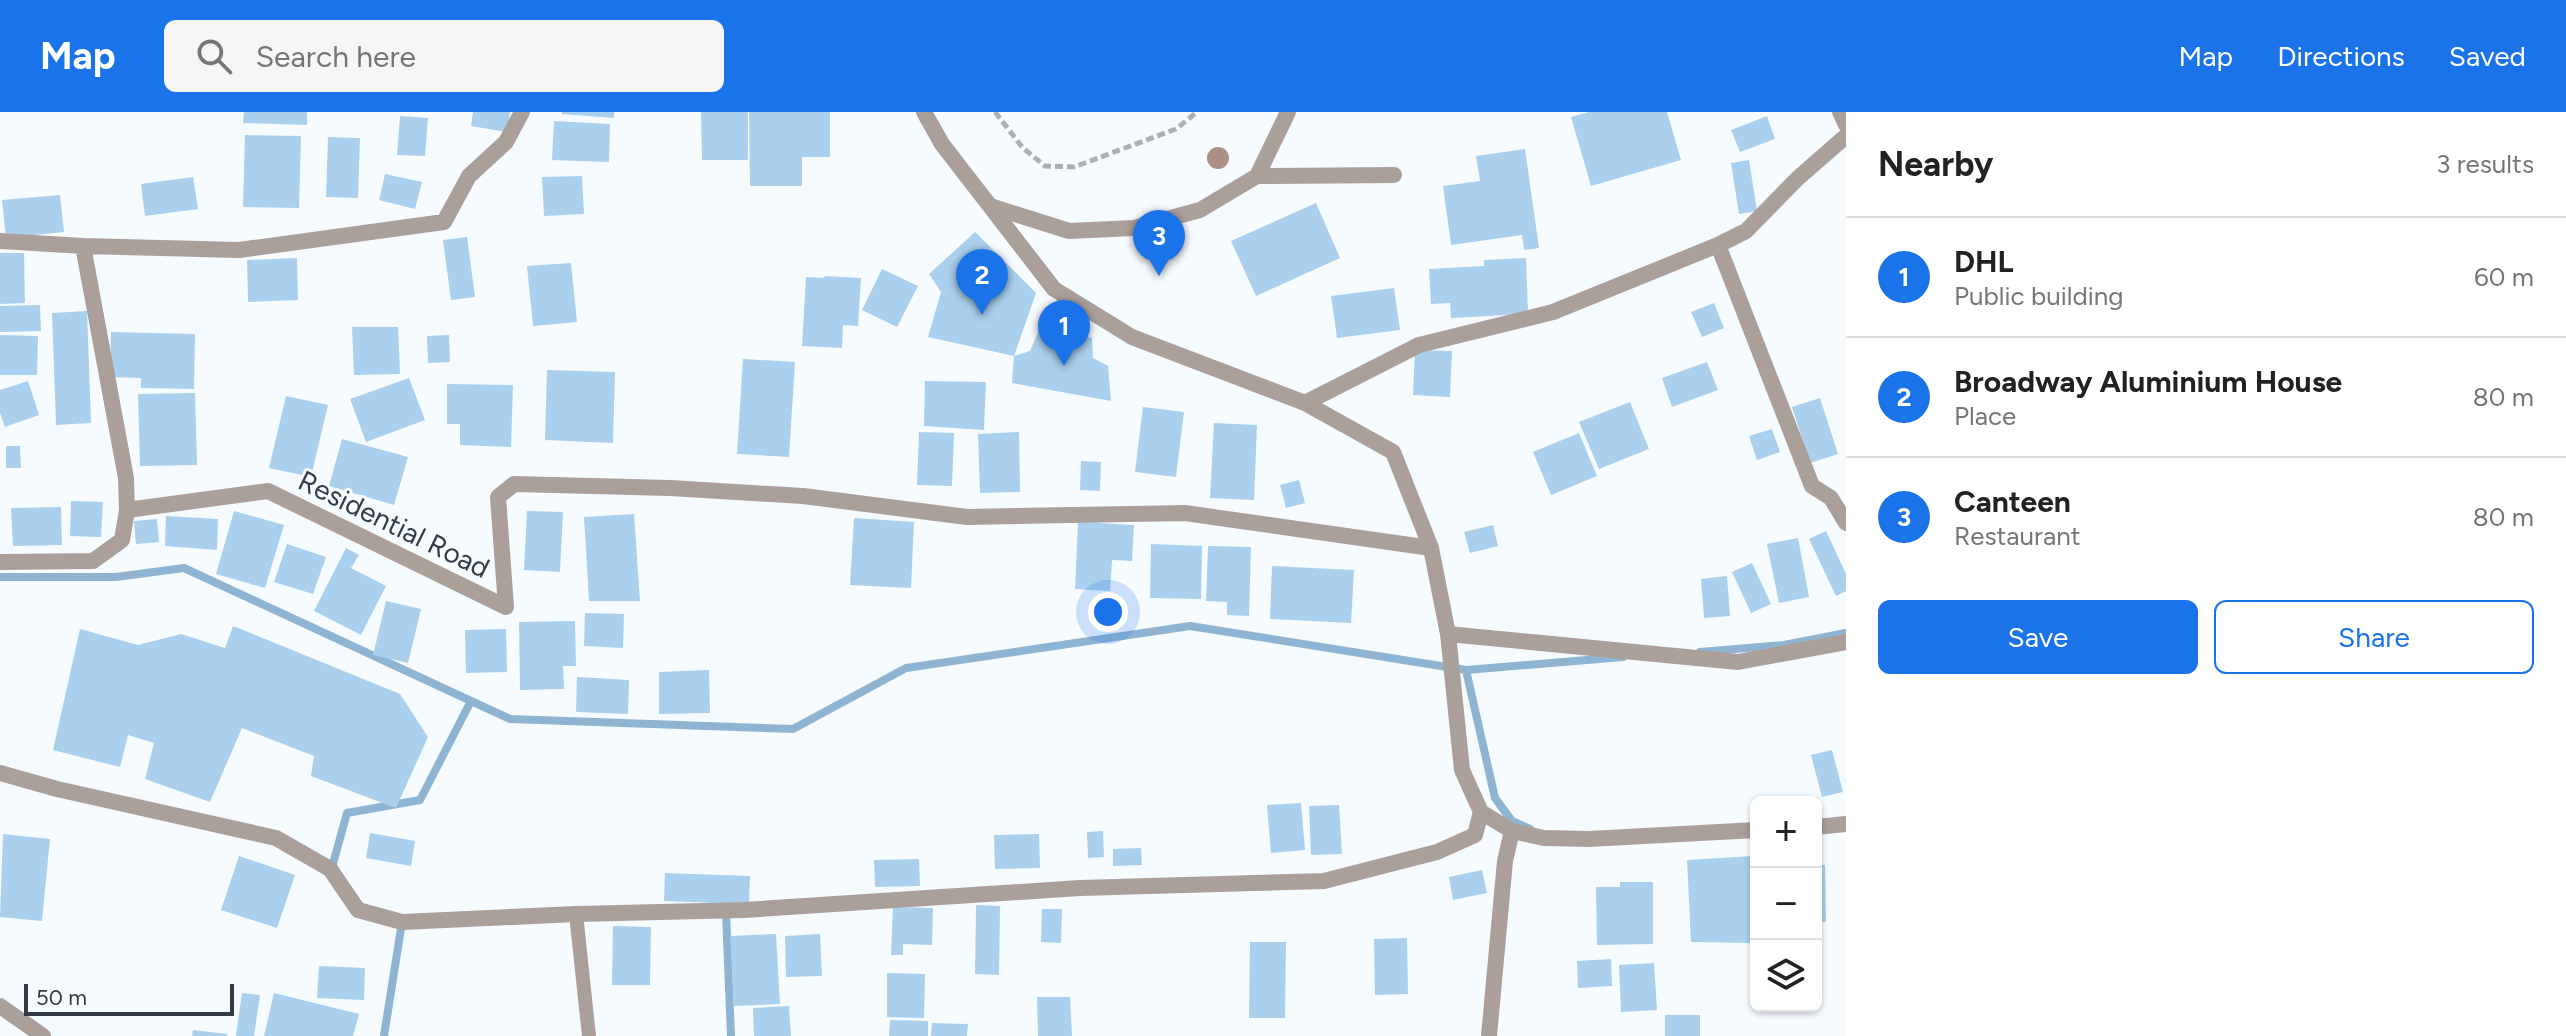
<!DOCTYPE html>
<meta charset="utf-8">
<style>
body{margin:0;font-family:Figtree,sans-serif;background:#f6f6f6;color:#222}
.controls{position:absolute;right:24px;bottom:24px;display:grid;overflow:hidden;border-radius:12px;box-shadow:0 2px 6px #0004}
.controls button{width:72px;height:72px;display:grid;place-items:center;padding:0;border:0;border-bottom:2px solid #e0e0e0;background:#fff;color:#222;font:40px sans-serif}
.scale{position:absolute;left:24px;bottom:20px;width:210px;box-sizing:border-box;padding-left:8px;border:4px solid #333c44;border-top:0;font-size:22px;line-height:28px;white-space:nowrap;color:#333c44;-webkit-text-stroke:6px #f6fbff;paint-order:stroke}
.you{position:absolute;left:1108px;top:500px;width:28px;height:28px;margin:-20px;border:6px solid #fff;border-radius:50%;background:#1a73e8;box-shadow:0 0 0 12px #1a73e833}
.badge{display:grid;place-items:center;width:52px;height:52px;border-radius:50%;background:#1a73e8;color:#fff;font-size:26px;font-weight:700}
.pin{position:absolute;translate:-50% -66px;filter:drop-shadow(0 2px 4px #0008)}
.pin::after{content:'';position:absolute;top:42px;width:28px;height:24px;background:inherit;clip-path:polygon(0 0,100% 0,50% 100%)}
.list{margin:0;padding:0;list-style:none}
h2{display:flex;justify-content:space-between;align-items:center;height:104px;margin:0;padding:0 32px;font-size:34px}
h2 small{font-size:26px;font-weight:400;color:#767676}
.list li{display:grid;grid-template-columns:52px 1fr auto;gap:24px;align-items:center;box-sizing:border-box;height:120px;padding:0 32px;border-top:2px solid #e0e0e0}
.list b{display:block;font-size:30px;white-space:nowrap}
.list p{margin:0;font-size:26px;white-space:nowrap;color:#767676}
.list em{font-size:26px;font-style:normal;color:#767676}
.actions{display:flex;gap:16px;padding:24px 32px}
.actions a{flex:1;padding:18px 0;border:2px solid #1a73e8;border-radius:12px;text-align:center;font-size:28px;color:#1a73e8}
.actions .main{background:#1a73e8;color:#fff}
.icon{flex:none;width:44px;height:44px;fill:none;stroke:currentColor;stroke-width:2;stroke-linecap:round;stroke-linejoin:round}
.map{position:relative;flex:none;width:1846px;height:924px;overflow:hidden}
header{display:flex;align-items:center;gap:48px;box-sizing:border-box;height:112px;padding:0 40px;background:#1a73e8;color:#fff}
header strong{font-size:38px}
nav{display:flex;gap:44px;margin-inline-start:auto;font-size:28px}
.search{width:560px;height:72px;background:#f6f6f6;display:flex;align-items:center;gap:20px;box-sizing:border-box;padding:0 28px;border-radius:12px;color:#767676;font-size:30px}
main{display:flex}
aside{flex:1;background:#fff}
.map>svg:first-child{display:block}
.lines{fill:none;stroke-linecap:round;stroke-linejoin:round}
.stream{stroke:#8fb4d1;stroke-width:8}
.building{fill:#aad0ee}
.path{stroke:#aab1b6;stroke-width:5;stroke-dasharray:8 4;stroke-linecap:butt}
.service{stroke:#ab9f9a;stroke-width:14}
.minor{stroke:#ab9f9a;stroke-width:16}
.tertiary{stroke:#ab9f9a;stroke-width:16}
.tree{fill:#ac8f84}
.labels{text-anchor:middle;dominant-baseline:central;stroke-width:6;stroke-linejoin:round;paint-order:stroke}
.street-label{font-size:28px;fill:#333c44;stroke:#f6fbff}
</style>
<header>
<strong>Map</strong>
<div class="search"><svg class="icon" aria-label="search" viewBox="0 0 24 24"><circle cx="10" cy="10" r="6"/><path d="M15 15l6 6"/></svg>Search here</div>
<nav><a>Map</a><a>Directions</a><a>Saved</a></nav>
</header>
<main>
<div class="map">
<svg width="1846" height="924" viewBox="0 0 1846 924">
<rect width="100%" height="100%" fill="#f6fbff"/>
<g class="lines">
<path class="stream" d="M0,465H116L184,456L510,607L793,617L906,556L1190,514L1466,558L1623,545
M1700,540L1784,533L1846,521
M1466,558L1495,686L1512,709L1530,717
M331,759L347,701L420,688L471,589
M722,801H726L731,924
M384,924L402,810"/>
</g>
<path class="building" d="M244,0H307V13L243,11Z
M473,0H510L507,20L471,14Z
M562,0H614V6L562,2Z
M701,0H748V48H702Z
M749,0H830V45H802V74H750Z
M1589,0H1667L1681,48L1591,74L1571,5Z
M400,4L428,6L425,44L397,43Z
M1767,4L1775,27L1740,40L1731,18Z
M554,9L610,12L609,50L552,48Z
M245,23L301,24L299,96L243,95Z
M328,25L360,26L358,86L326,85Z
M1525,37L1539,136L1524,138L1522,123L1451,133L1443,74L1480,69L1476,44Z
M1749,48L1757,99L1739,102L1731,51Z
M385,62L422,70L415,97L379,88Z
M582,64L584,102L544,104L542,65Z
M193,65L198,97L145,104L141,72Z
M60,83L64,120L6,126L2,88Z
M1316,91L1340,146L1256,184L1231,129Z
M975,120L1036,181L1014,244L928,225L941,180L929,162Z
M467,125L475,185L451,188L443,128Z
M0,141H24L25,191L0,192Z
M297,146L298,188L248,190L247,148Z
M1526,146L1528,202L1451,206L1450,191L1431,192L1429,157L1484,154V148Z
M571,151L577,210L533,214L527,154Z
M882,157L918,174L897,215L862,198Z
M825,164L861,166L858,214L843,213L842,236L802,234L806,165L824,166Z
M1394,176L1400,218L1337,226L1331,184Z
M1714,191L1724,216L1702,225L1691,200Z
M40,193L41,219L0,220V194Z
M87,199L91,311L56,313L52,201Z
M1042,211L1092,226L1093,246L1108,254L1111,289L1012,271L1014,244L1030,239Z
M352,215H398L400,262L354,263Z
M111,220L195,222L194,277L141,276V266L110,265Z
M0,223L38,224L37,263H0Z
M449,223L450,250L428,251L427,224Z
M1415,238L1452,239L1450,285L1413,283Z
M743,247L795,250L789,345L737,342Z
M1707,250L1718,278L1672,295L1662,266Z
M547,258L615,260L613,331L545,328Z
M409,266L425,308L366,330L350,287Z
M28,269L39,303L5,315L0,301V278Z
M925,269L986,270L984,318L924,314Z
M447,272L513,273L511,335L460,333V312H447Z
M195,281L197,353L140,354L138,282Z
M286,284L328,293L311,365L269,356Z
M1820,286L1838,342L1810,351L1792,295Z
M1630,290L1649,337L1599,357L1579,310Z
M1143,295L1184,300L1176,365L1135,360Z
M1214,311L1257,313L1254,388L1210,386Z
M1772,317L1780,340L1757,348L1749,324Z
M919,320L954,321L952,374L917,373Z
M1019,320L1020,380L980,381L978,322Z
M1579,321L1597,364L1551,383L1533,340Z
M342,327L408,345L394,393L329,374Z
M6,334H20L21,356H6Z
M1081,349L1101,350L1100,379L1080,378Z
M1299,368L1305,391L1286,396L1280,373Z
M71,389L103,390L101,425L70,424Z
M61,395L62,433L13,434L11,396Z
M234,399L284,413L265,476L216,462Z
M527,399L563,400L560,460L524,458Z
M634,402L640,489H589L584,405Z
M166,404L218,407L217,438L165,434Z
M854,406L914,410L911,476L850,473Z
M157,407L159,430L136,432L134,409Z
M1078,410L1134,413L1132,449L1112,448L1110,479L1075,477Z
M1493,413L1498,434L1470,441L1464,420Z
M1826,419L1846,462V479L1836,484L1809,427Z
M1798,426L1809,485L1779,491L1767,432Z
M287,432L326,445L313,482L274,470Z
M1151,432L1202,434L1201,487L1150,486Z
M1208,434L1251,435L1249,504L1227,503V490L1206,489Z
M346,436L359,443L351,456L386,474L361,523L314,499Z
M1752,451L1771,492L1751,501L1732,460Z
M1272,454L1354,458L1351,511L1270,507Z
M1727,464L1730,504L1704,506L1701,467Z
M386,489L421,497L408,551L373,543Z
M585,501L624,502L623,536L584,534Z
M575,509L576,554H563L564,577L520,578L519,510Z
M233,514L400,582L428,625L396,696L311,664L314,644L242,616L210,690L145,667L154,631L128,623L120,655L53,638L80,517L138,533L181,522L225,536Z
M506,517L507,560L466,561L465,518Z
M709,558L710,601L659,602V560Z
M577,565L629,568L628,602L576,600Z
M1832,638L1843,680L1822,685L1811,643Z
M1301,691L1305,738L1271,741L1267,693Z
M1339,693L1342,742L1311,743L1309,694Z
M1103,719L1104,745L1088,746L1087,720Z
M370,721L415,729L411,754L366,746Z
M3,722L50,727L42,809L0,805Z
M1039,722L1040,756L995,757L994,723Z
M1141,736L1142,753L1113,754V737Z
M239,744L295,763L277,816L221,798Z
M1754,744V831L1691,830L1687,748Z
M919,747L920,774L875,775L874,748Z
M1816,753H1825L1826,810H1816Z
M1482,758L1487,781L1453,788L1449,765Z
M665,761L750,764L749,792L664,789Z
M1620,770H1653V832L1597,833L1596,775H1620Z
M976,793L1000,794L999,863L975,862Z
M893,795L933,796L932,833L903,832V843H891Z
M1042,797H1062L1061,831L1041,830Z
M613,814L651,815L650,873H612Z
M776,822L780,892L734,894L730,824Z
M820,822L822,864L786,865L785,824Z
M1407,826L1408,882L1375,883L1374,827Z
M1250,830H1286L1285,906H1249Z
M1611,847L1612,874L1578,876L1577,849Z
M1654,851L1657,898L1621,900L1619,853Z
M319,854L365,856L364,888L317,886Z
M887,861L925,862L924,906L887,905Z
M242,881L260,883L254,924H236Z
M274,881L359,902L353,924H264Z
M1037,885H1070L1072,924H1038Z
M789,894L791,924H754L753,896Z
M1665,903H1700V924H1665Z
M890,908L928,909V924H889Z
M932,911L968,912L967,924H931Z
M193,918L227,922V924H192Z"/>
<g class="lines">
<path class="path" d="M995,0L1023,36L1045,54L1074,55L1176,17L1197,0"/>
<path class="service" d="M576,802L589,924"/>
<path class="minor" d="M1840,0L1846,13
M1257,64L1394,63
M993,95L1069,119L1134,116L1200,98L1257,64L1288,0
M0,129L83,134L239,138L444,110L469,64L506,30L522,0
M1718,133L1812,374L1831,386L1846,411
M1305,291L1419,233L1553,200L1718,133L1746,119L1798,66L1846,24
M127,398L268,379L506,495L498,385L514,372L670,376L803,384L967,405L1185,401L1431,436
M0,450L93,449L122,428L127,398L126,366L83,134
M1448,522L1738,550L1846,530
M0,661L57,677L276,726L330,757L358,798L402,810L576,802L744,798L1080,776L1324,769L1437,740L1475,723L1481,700
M0,894L43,924
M1489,924L1505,749L1512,719"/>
<path class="tertiary" d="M924,0L942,32L1054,177L1132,225L1305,291L1393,340L1431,436L1448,522L1462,658L1481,700L1512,719L1544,726L1589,727L1756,718
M1816,715L1846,712"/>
</g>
<circle class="tree" cx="1218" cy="46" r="11"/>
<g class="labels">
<g class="street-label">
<text transform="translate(394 412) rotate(26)">Residential Road</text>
</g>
</g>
</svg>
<div class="controls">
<button>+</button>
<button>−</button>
<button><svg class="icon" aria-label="layers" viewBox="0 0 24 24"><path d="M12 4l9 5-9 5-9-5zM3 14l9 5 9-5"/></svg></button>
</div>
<div class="scale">50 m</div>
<div class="you"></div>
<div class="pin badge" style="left:1064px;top:254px">1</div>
<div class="pin badge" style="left:982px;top:203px">2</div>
<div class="pin badge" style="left:1159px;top:164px">3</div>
</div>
<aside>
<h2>Nearby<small>3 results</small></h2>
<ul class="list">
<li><span class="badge">1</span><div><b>DHL</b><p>Public building</p></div><em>60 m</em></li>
<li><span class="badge">2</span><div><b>Broadway Aluminium House</b><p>Place</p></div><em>80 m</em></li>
<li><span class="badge">3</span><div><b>Canteen</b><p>Restaurant</p></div><em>80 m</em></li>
</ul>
<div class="actions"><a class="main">Save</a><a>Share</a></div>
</aside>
</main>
